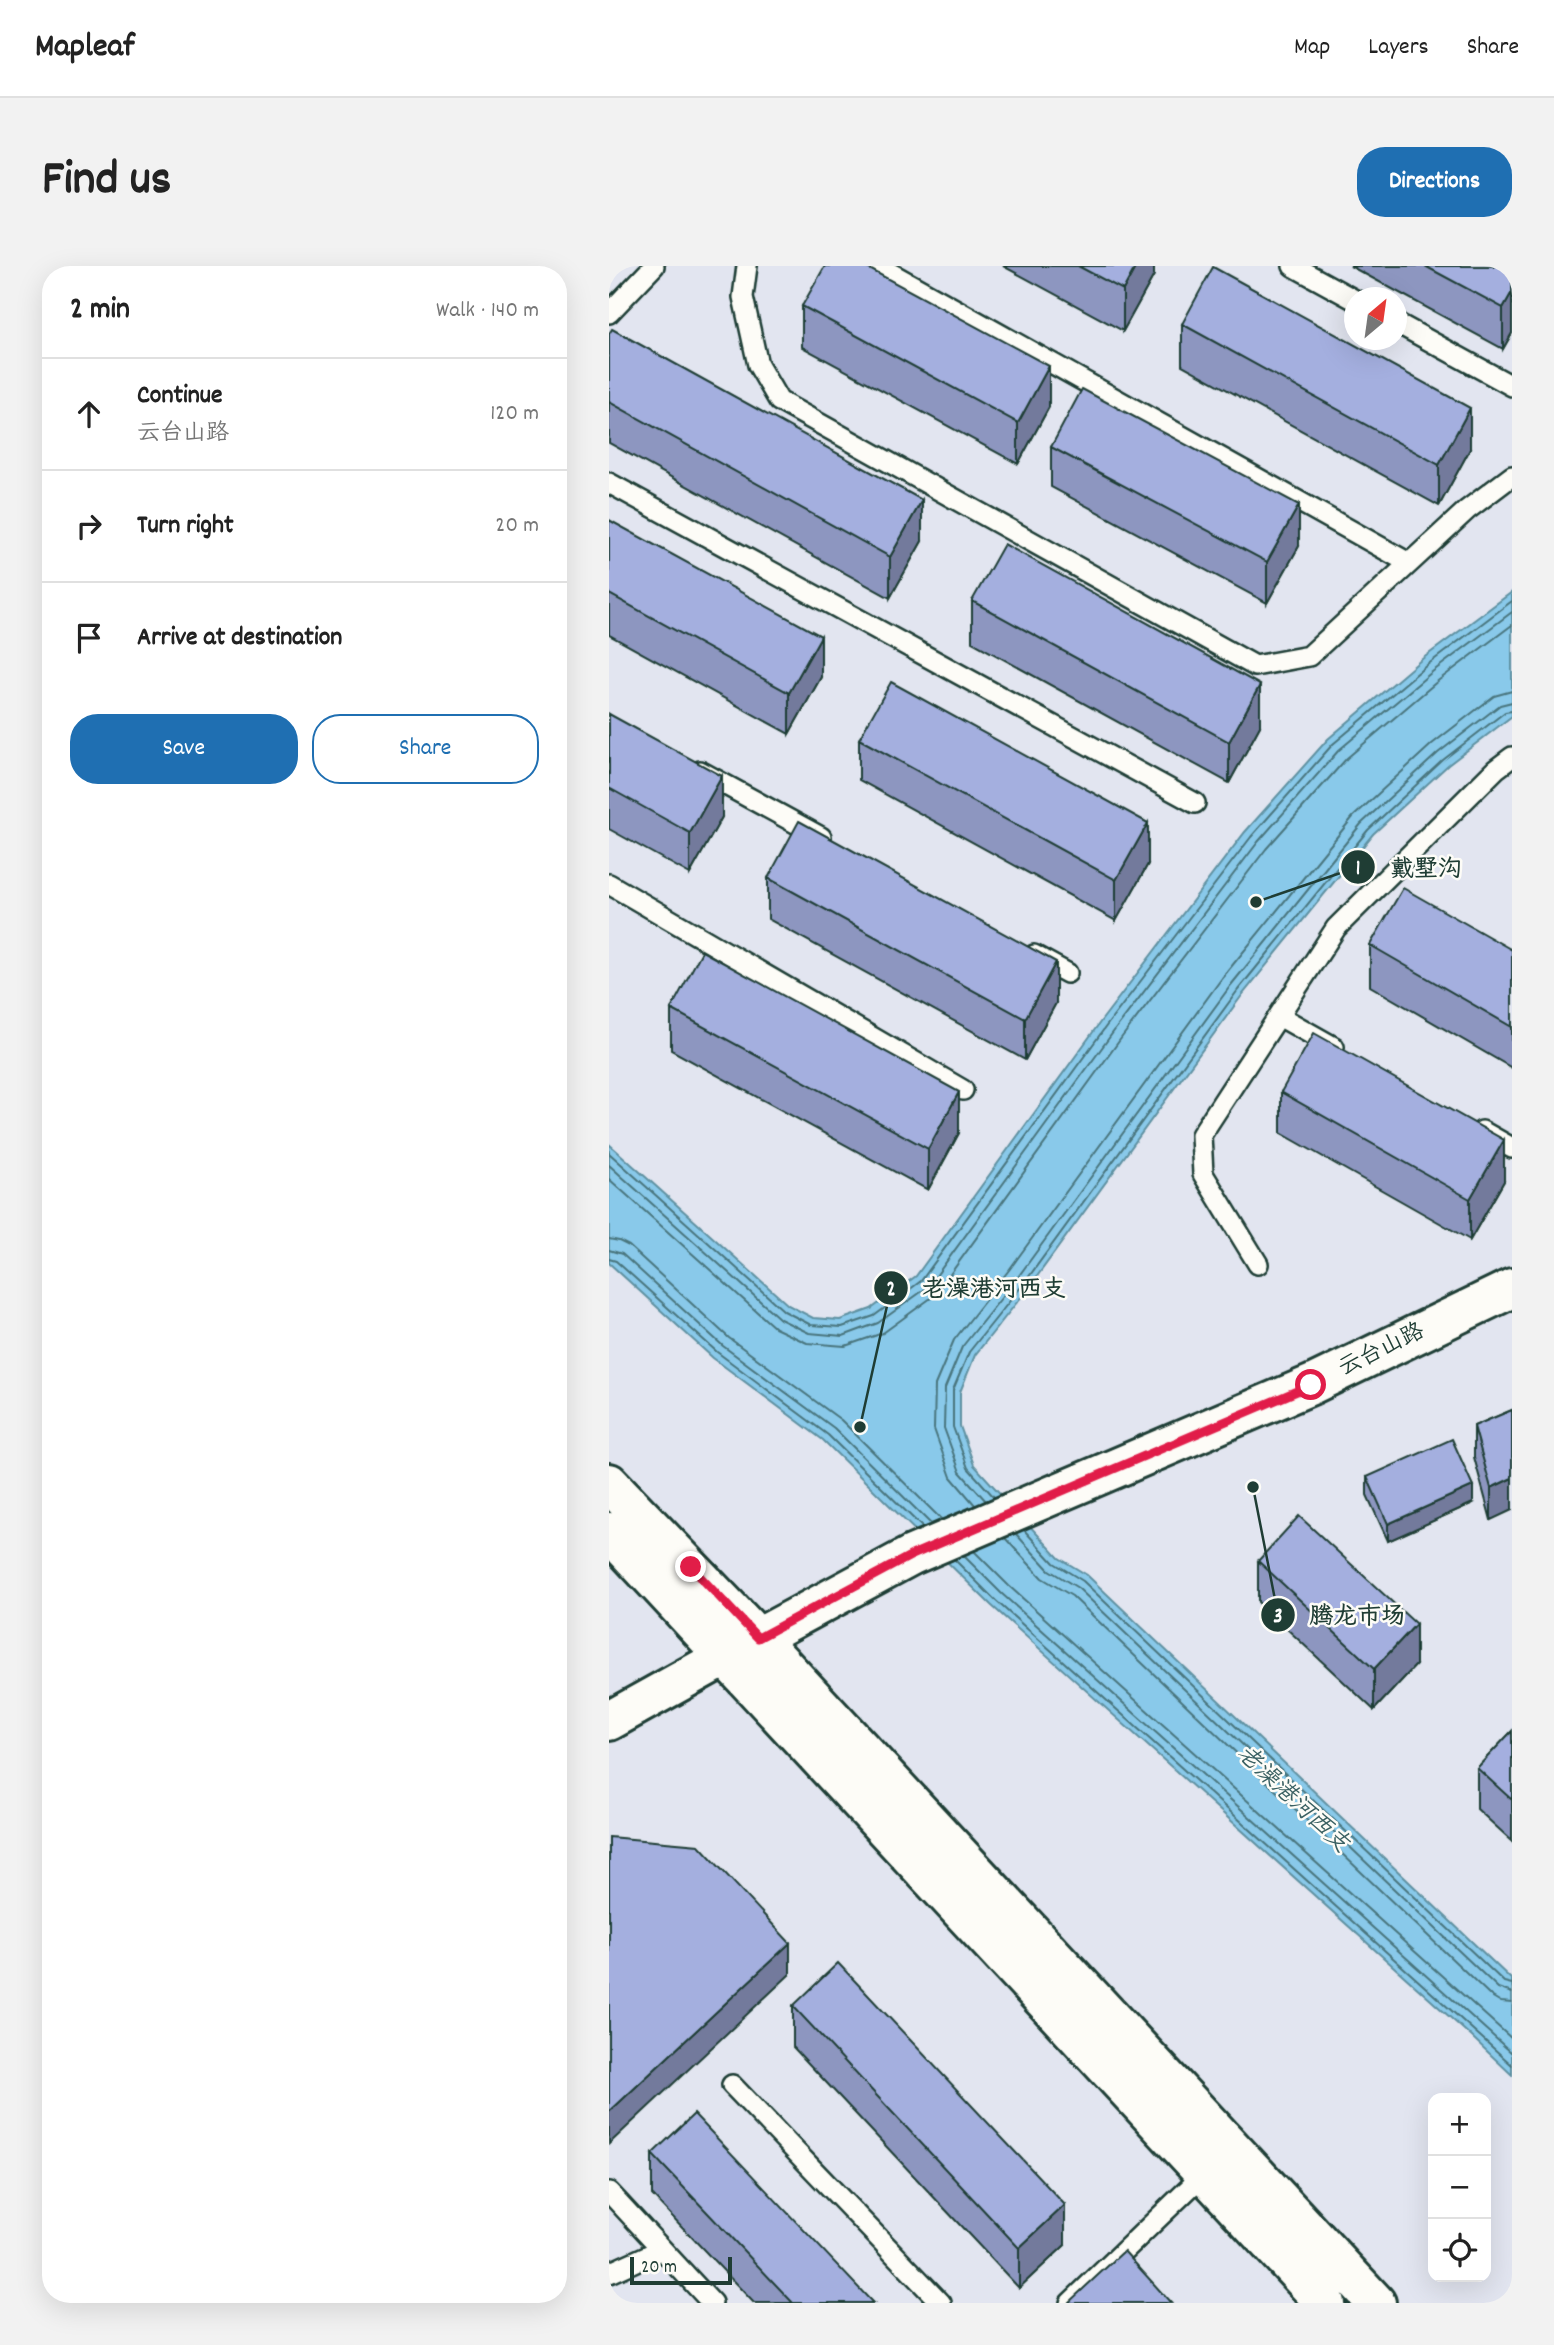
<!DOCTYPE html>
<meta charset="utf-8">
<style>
body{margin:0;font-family:Dekko,"LXGW WenKai TC",sans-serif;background:#f2f2f2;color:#222}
.controls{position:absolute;right:21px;bottom:21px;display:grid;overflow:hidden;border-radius:14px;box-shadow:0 7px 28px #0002}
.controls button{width:63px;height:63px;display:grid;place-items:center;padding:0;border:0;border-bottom:2px solid #e0e0e0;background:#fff;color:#222;font:35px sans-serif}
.compass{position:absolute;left:735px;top:21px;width:63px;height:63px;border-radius:50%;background:#fff;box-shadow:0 7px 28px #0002;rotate:29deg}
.scale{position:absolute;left:21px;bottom:18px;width:102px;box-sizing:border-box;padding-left:7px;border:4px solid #1f3d34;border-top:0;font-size:19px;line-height:24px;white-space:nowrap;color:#1f3d34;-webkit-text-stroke:5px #fdfcf7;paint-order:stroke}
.stop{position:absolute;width:21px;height:21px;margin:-16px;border:5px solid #e11d48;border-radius:50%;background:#fff}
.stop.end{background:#e11d48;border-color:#fff;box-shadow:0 2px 7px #0008}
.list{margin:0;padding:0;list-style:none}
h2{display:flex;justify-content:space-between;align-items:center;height:91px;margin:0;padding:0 28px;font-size:30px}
h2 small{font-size:23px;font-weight:400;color:#767676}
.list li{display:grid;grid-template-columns:46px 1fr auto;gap:21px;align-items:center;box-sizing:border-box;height:112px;padding:0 28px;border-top:2px solid #e0e0e0}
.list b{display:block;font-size:26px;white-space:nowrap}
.list p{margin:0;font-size:23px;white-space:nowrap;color:#767676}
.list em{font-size:23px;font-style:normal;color:#767676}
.actions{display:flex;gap:14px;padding:21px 28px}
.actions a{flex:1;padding:16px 0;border:2px solid #1f6fb2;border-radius:28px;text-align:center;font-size:24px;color:#1f6fb2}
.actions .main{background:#1f6fb2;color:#fff}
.icon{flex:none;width:38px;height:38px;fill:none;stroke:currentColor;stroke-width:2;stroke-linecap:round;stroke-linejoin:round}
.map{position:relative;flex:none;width:903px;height:2037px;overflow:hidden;border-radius:28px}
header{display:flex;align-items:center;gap:42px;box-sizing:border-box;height:98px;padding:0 35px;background:#fff;border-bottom:2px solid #e0e0e0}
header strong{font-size:33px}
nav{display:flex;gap:38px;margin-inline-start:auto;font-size:24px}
.intro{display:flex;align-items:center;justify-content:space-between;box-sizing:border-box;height:168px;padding:0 42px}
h1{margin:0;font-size:49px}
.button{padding:18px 32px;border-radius:28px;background:#1f6fb2;color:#fff;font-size:24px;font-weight:700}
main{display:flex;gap:42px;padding:0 42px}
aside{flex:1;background:#fff;border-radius:28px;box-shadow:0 7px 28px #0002}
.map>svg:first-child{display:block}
.water{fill:#89c9ea;stroke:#5f91a1;stroke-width:2}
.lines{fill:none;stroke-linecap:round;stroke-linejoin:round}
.shore{stroke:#49757d;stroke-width:2}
.service-casing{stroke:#1f3d34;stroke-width:24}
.tertiary-casing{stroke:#1f3d34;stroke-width:44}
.service{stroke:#fdfcf7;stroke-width:19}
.tertiary{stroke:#fdfcf7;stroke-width:38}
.wall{fill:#8d96c0;stroke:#1f3d34;stroke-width:2}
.shaded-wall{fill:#737a9c;stroke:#1f3d34;stroke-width:2}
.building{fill:#a4afdf;stroke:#1f3d34;stroke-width:2}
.route{stroke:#e11d48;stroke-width:9}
.labels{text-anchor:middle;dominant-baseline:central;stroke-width:5;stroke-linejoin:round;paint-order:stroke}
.street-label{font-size:23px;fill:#1f3d34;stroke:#fdfcf7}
.water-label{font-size:24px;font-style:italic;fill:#3a6062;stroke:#fdfcf7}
.leader{fill:none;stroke:#1f3d34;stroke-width:2.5}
.callout-dot{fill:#1f3d34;stroke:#fdfcf7;stroke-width:2.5}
.mark-label{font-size:21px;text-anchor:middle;font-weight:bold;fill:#fff}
.callout-label{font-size:24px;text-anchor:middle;font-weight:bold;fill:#1f3d34;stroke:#fdfcf7;stroke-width:5;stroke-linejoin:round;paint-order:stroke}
</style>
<header>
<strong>Mapleaf</strong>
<nav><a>Map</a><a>Layers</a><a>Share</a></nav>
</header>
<div class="intro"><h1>Find us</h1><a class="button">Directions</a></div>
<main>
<aside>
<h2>2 min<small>Walk · 140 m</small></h2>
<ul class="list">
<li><svg class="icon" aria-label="ahead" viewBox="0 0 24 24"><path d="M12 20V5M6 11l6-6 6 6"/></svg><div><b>Continue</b><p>云台山路</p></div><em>120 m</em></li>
<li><svg class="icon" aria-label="right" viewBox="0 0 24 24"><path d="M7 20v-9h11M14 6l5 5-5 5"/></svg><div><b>Turn right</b></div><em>20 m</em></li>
<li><svg class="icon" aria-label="arrive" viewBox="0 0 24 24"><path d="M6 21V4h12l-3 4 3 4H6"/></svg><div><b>Arrive at destination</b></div></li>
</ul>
<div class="actions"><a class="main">Save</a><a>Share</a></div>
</aside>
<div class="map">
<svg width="903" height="2037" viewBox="0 0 903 2037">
<rect width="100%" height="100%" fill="#e2e5f0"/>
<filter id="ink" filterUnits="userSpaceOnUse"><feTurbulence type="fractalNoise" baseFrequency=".0143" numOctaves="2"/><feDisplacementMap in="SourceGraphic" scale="14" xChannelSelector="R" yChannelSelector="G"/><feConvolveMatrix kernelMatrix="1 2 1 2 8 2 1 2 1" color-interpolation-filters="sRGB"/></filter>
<g filter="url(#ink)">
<path class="water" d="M903,326V450L839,499L764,568L634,728L421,1020L366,1089L351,1126V1160L365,1199L450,1292L478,1309L903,1714V1809L863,1771L382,1339L214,1174L104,1092L0,997V878L179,1039L204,1052L231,1054L262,1043L307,1010L492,755L636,566L719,473L813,393Z"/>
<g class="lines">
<path class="shore" d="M0,887L175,1045L202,1059L233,1061L265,1050L312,1015L498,759L642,571L724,478L818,399L903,335
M0,899L171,1053L200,1067L234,1070L269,1057L319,1021L505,765L649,576L730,484L823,406L903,346
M0,913L166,1062L198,1077L236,1080L274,1067L326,1029L513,771L657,583L738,492L830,414L903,359
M0,973L10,975L20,980L120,1072L232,1154L333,1254
M0,984L13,988L114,1080L225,1162L322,1258
M0,993L7,995L108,1086L219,1169L314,1262
M385,1231L359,1202L344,1161V1124L360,1086L416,1016L629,724L759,564L834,494L896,446L903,445
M377,1235L351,1206L335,1162L336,1122L353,1081L409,1011L622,719L752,558L829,487L891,439L903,436
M366,1239L342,1211L325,1163L326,1119L345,1074L400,1004L613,712L744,551L823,478L885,430L903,425
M415,1264L445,1297L474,1315L895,1716L903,1718
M407,1268L440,1304L469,1322L889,1722L903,1727
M396,1272L433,1312L463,1330L882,1730L892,1736L903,1737
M365,1285L400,1320L903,1773
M355,1290L392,1327L903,1787
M346,1294L386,1334L903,1799"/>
<defs>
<path id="service" d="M138,0L134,31L149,99L170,135L646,400L700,390L858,244L903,210
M269,0L800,297
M684,0L746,34
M0,47L45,0
M788,57L903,120
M0,217L586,537
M91,505L212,571
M0,618L354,824
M425,689L458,707
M670,750L725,781
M873,865L903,882
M649,998L594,908L592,869L727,662L887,503L903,491
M123,1819L332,2037
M0,1926L103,2037
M0,2007L53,1983
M461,2037L596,1907"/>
<path id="tertiary" d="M0,1217L149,1372L767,2037
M0,1266L716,2037
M0,1455L149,1372L303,1289L702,1119L903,1022"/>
</defs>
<use href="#service" class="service-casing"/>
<use href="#tertiary" class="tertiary-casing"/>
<use href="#service" class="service"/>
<use href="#tertiary" class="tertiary"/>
</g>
<path class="wall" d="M394,0H545V9L514,65Z
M741,0H903V67L894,83Z
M193,40L440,141L409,198L193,81Z
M573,58L861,183L830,240L573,99Z
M0,68L313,275L281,332L0,177Z
M442,181L690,280L658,337L442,221Z
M0,254L212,411L180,468L0,369Z
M363,335L651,460L620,517L363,376Z
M0,448L113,551L81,608L0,563Z
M250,473L539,598L507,655L250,514Z
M159,612L447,737L416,794L159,653Z
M761,679L903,684V802L761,720Z
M62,743L350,867L319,924L62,784Z
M672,826L895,915L861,974L672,867Z
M903,1144L882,1254L865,1191V1160Z
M758,1211L864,1237L779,1275L758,1229Z
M649,1295L807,1399L765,1444L649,1336Z
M903,1465V1575L868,1543V1502Z
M184,1740L456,1979L410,2022L184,1781Z
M43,1888L264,2037H145L43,1929Z"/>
<path class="shaded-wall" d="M527,0H545V9L514,65V24Z
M903,26V67L894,83V42Z
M440,100V141L409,198V157Z
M861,142V183L830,240V199Z
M313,234V275L281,332V291Z
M690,239V280L658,337V296Z
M212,370V411L180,468V427Z
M651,419V460L620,517V476Z
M113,510V551L81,608V567Z
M539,557V598L507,655V614Z
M447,696V737L416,794V753Z
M350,826V867L319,924V883Z
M895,874V915L861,974V933Z
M903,1212V1244L882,1254V1222Z
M864,1220V1237L779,1275V1258Z
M807,1358V1399L765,1444V1403Z
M181,1677V1708L0,1878V1846Z
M456,1939V1979L410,2022V1982Z"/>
<path class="building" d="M216,0H255L440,100L409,157L193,40Z
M469,0H527L514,24Z
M816,0H903V26L894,42Z
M604,1L861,142L830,199L573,58Z
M3,63L313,234L281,291L0,136V68Z
M473,123L690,239L658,296L442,181Z
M0,254L212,370L180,427L0,328Z
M395,278L651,419L620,476L363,335Z
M282,416L539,557L507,614L250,473Z
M0,448L113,510L81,567L0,522Z
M190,555L447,696L416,753L159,612Z
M794,622L903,684V761L761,679Z
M93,685L350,826L319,883L62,743Z
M705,767L895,874L861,933L672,826Z
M903,1144V1212L882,1222L865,1160Z
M843,1173L864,1220L779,1258L758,1211Z
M690,1250L807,1358L765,1403L649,1295Z
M903,1465V1534L868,1502Z
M0,1571L90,1579L181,1677L0,1846Z
M229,1697L456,1939L410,1982L184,1740Z
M85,1848L264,2037H184L43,1888Z
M515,1985L562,2037H461L460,2036Z"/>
</g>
<g class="lines" filter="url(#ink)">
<path class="route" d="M82,1301L149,1372L303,1289L702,1119"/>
</g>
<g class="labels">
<g class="street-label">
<text transform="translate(773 1085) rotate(-26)">云台山路</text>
</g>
<g class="water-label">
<text transform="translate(683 1534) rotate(43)">老澡港河西支</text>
</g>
</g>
<path class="leader" d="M647 636L749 601M251 1161L282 1022M644 1221L669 1349"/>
<g class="callout-dot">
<circle cx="647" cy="636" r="7"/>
<circle cx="251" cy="1161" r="7"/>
<circle cx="644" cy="1221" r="7"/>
<circle cx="749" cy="601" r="18"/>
<circle cx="282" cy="1022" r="18"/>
<circle cx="669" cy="1349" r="18"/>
</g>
<g class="mark-label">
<text x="749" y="608">1</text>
<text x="282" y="1029">2</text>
<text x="669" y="1356">3</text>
</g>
<g class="callout-label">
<text x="817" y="610">戴墅沟</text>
<text x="385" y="1030">老澡港河西支</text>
<text x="748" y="1357">腾龙市场</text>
</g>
</svg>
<div class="controls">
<button>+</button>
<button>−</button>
<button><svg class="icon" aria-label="locate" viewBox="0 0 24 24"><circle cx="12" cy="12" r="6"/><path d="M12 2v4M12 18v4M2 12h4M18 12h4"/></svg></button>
</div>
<svg class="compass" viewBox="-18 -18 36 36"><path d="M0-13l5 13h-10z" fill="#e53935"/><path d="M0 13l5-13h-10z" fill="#767676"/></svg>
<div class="scale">20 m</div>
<div class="stop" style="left:702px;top:1119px"></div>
<div class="stop end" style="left:82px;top:1301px"></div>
</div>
</main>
